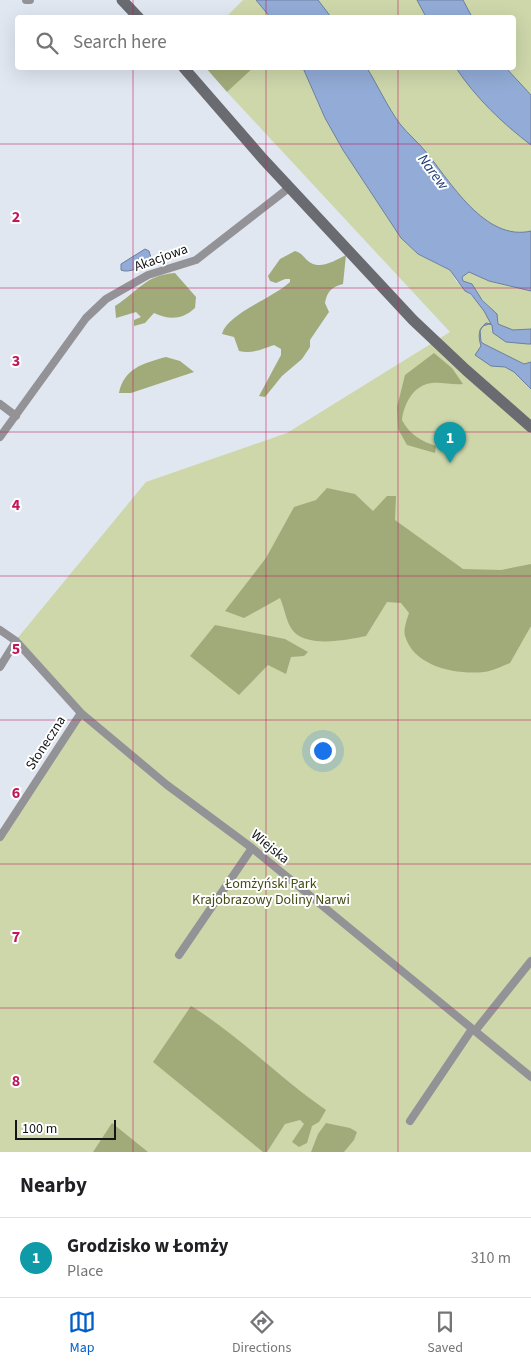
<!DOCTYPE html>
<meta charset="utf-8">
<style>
body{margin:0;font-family:"Source Sans 3",sans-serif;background:#f6f6f6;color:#202124}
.scale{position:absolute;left:15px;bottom:12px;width:101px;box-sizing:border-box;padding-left:5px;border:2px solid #131518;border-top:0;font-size:14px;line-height:18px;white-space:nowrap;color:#131518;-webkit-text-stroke:4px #fff;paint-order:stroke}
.you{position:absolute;left:322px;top:750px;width:18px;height:18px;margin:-12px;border:4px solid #fff;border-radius:50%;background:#1a73e8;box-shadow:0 0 0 8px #1a73e833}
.badge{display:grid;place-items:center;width:32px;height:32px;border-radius:50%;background:#025fc8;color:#fff;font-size:16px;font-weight:700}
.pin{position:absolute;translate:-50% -41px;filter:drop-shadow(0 1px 2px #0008)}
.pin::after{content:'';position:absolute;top:26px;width:18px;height:15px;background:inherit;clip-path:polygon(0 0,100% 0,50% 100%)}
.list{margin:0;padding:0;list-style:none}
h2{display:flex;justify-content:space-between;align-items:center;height:65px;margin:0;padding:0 20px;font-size:21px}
h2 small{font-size:16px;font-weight:400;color:#757577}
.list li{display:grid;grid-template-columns:32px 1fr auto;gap:15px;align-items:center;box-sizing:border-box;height:80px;padding:0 20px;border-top:1px solid #e0e0e0}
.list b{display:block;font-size:19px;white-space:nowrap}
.list p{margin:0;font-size:16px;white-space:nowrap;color:#757577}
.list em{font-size:16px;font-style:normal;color:#757577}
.icon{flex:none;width:28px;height:28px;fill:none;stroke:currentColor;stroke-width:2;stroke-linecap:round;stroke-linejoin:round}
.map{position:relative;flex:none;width:531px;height:1152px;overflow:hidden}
.search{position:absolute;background:#fff;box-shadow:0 5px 20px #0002;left:15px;right:15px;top:15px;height:55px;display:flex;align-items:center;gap:12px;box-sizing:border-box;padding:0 18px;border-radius:5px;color:#757577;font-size:19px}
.sheet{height:145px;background:#fff}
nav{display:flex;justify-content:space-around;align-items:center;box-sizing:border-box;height:70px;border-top:1px solid #e0e0e0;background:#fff;font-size:14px;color:#757577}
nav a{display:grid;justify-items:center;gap:2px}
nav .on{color:#025fc8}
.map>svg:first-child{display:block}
.green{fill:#cdd7aa}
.forest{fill:#a1ab7a}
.water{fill:#92acd7;stroke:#6c7f9e}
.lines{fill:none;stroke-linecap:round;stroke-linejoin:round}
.street{stroke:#929297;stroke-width:8}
.secondary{stroke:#6a6a71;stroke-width:11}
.grid{fill:none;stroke:#c2185b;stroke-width:1;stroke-opacity:0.55}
.labels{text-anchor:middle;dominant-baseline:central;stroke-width:4;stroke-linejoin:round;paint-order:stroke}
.street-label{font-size:14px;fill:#131518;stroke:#fff}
.park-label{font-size:14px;fill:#444c14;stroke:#fff}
.water-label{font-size:15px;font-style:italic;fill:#213f75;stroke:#fff}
.grid-label{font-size:16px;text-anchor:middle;font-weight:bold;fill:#c2185b;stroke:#fff;stroke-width:4;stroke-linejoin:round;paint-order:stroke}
</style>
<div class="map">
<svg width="531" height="1152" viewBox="0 0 531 1152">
<rect width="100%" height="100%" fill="#e0e7f1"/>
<path class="green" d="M243,0H256L270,17L225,18Z
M272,0H531V1152H0V830L81,708L16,640L146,482L287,433L450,332L227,92L253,68H303L325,118L343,150L401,238L418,254L450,270L456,281L475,299L490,307L478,295L472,284L463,281L462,275L469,272L489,281L521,288L319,68H514V18L282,17Z"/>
<path class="forest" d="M206,68H253L227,92Z
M295,251C304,254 304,259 311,263C322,269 336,260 346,255L343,284C331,287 327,292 325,303L329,312L310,340V347L302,359L282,376L265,397L259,396L281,355V349L274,345C263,349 252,354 239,351L234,337L222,334C227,314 273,298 290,282V279H285L276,283L270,281L268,276L280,259Z
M175,273L196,297L195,308C182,320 169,320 154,313L145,323L134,326V320L141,317L136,312L116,318L115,306C139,291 145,275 175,273Z
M434,353L452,368L463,384C452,385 442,382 432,383C413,385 404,404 402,420C410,435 421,441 436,446L435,453L407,445L398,429L397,407L405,375Z
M166,357L180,361L194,372L131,393H119C124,368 144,363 166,357Z
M327,488L355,494L373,511L387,496H396L395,520L463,569L501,570L531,564V626L510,663C502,666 493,671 484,672C457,675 414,667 405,636C403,630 407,619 409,613L401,603L387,602L366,636C347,640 303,649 291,628C286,620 284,607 280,598L244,618L225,611L266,558L294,507L316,500Z
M215,625L285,639L308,652L304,656L291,657L286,674L268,665L239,695L190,656Z
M191,1006C240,1036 279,1078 326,1110L319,1122L312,1126L307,1143L299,1147L292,1142L304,1124L300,1120L285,1124L267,1152H263L153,1062Z
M112,1123L148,1152H93Z
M326,1123L350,1128L357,1132L354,1140L344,1152H311L318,1134Z"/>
<path class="water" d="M256,0H318L331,17H270Z
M417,0H463L472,17H426Z
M303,68H367C378,86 387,106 400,124C408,134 418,142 426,152C450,181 485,242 531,231V291L489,281L469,272L462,277L463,281L472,284L482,300L497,314L498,324L513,330L531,329V344H528L506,342L493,333L492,325L489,324L483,326L480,330L481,342L484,344L524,364L531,362V389L514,372L505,367L491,366L475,355L481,346C478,336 478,330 486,323L491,324L484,311L471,294L465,291L450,270L418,254L401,238L343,150L325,118Z
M456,68H506L531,95V145C502,123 476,98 456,68Z
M145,249L149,251L152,261C145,266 128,274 121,270V264Z"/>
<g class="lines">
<path class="street" d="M26,0H30
M0,404L16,416
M0,437L86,318L106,299L148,275L196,260L290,187
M0,630L16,641L81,713L167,785L252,848L531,1077
M0,667L16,641
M0,837L81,713
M179,955L252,848
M475,1031L531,961
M410,1121L472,1029"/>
<path class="secondary" d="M122,0L139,18
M184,68L263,159L413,320L466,370L531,427"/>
</g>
<path class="grid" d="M133,0V18M266,0V18M398,0V18M133,68V1152M266,68V1152M398,68V1152M0,144H531M0,288H531M0,432H531M0,576H531M0,720H531M0,864H531M0,1008H531"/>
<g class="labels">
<g class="street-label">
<text transform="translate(161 258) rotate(-20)">Akacjowa</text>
<text transform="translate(46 743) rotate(-57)">Słoneczna</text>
<text transform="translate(270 847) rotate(39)">Wiejska</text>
</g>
<g class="park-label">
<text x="271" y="884">Łomżyński Park<tspan x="271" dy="16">Krajobrazowy Doliny Narwi</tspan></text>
</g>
<g class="water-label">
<text transform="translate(433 172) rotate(53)">Narew</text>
</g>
</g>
<g class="grid-label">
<text x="16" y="222">2</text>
<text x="16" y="366">3</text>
<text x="16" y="510">4</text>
<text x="16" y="654">5</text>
<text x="16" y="798">6</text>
<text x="16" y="942">7</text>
<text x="16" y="1086">8</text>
</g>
</svg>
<div class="scale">100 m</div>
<div class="you"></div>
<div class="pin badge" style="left:450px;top:463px;background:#0f9aa8">1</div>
<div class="search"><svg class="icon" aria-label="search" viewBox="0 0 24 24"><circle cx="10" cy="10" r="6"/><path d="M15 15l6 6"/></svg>Search here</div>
</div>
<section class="sheet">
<h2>Nearby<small></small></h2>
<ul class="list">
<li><span class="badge" style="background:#0f9aa8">1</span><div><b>Grodzisko w Łomży</b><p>Place</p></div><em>310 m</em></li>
</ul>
</section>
<nav>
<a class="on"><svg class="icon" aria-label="map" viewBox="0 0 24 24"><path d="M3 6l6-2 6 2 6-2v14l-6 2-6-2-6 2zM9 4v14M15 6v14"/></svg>Map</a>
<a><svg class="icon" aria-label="directions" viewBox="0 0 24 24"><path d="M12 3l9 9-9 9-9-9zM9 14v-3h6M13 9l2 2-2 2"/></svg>Directions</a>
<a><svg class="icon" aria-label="saved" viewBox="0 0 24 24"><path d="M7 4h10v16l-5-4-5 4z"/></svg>Saved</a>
</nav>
